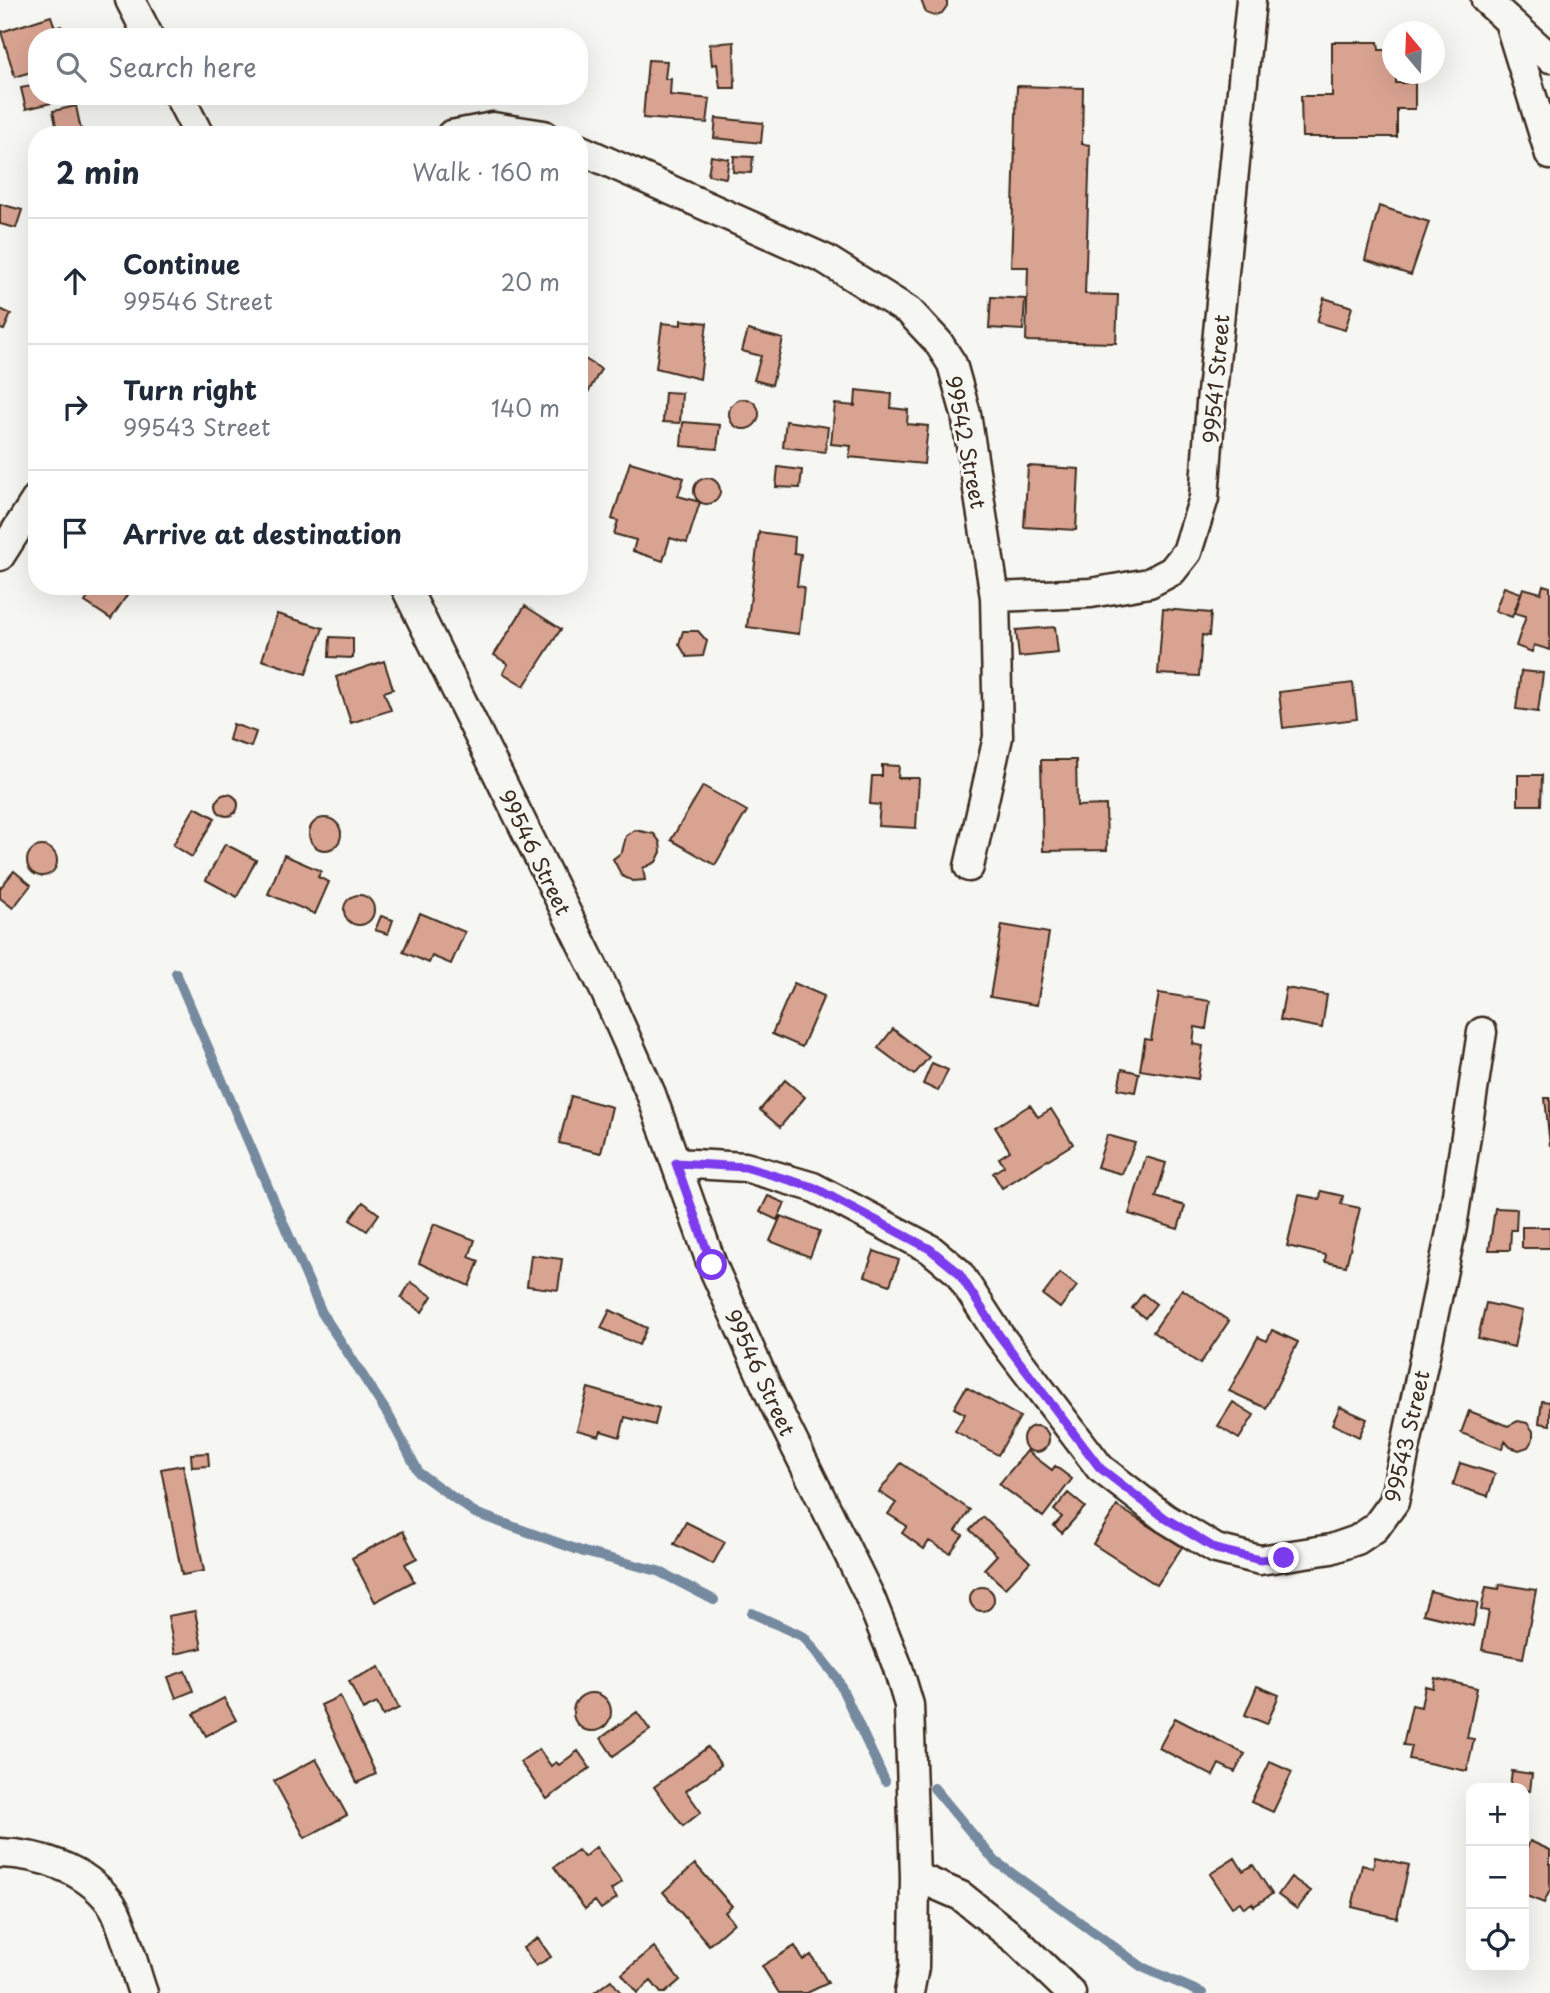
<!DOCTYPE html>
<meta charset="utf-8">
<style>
body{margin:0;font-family:"Playpen Sans",sans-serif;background:#f6f6f7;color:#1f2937}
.controls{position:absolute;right:21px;bottom:21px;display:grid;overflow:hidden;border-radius:14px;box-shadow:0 7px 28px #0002}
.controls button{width:63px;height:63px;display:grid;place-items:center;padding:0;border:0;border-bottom:2px solid #e0e1e3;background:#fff;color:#1f2937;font:35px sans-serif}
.compass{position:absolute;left:1382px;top:21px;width:63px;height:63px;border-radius:50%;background:#fff;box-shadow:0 7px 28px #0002;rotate:341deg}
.stop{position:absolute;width:21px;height:21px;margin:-16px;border:5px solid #7c3aed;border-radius:50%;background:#fff}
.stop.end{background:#7c3aed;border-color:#fff;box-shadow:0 2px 7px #0008}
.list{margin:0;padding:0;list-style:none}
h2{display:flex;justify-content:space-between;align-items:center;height:91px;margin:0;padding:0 28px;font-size:30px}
h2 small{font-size:23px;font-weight:400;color:#747a83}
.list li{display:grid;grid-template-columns:46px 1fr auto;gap:21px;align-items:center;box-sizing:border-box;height:126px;padding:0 28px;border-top:2px solid #e0e1e3}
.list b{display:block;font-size:26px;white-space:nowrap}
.list p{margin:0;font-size:23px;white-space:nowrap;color:#747a83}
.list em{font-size:23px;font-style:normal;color:#747a83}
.icon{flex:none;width:38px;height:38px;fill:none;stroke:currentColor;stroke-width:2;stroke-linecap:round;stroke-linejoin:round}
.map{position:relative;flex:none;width:1550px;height:1993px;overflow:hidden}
.search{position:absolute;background:#fff;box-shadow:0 7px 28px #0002;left:28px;top:28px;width:560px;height:77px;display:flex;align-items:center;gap:18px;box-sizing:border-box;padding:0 24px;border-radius:28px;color:#747a83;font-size:26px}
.panel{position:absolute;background:#fff;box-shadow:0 7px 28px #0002;left:28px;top:126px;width:560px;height:469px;border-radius:28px}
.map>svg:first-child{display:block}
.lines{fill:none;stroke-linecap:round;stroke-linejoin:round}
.stream{stroke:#74899f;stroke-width:10}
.building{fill:#d9a391;stroke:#3b2a1e;stroke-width:2}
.street-casing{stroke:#3b2a1e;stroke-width:33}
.street{stroke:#f6f6f2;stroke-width:28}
.route{stroke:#7c3aed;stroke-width:9}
.labels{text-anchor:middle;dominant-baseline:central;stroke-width:6;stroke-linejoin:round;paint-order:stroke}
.street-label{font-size:21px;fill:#3b2a1e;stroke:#f6f6f2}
</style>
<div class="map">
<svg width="1550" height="1993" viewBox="0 0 1550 1993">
<rect width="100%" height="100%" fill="#f6f6f2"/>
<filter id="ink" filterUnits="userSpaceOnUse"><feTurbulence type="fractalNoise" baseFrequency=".0143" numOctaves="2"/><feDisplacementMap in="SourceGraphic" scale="14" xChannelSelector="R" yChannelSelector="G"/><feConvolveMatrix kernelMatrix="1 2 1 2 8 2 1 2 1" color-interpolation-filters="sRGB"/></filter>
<g filter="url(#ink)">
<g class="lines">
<path class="stream" d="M176,973L322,1313L389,1416L419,1473L475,1513L584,1552L658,1571L714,1600
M752,1613L804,1637L837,1678L885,1781
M934,1788L995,1861L1142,1967L1202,1993"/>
</g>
<path class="building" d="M921,0H947V6L942,13L934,16L926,13Z
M51,16L55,28L61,26L64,37H37V70L15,77L1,32Z
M734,42L735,88H720L717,64L712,65L710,44Z
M1332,42H1378L1379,50H1392V74H1396V83H1415V109H1397V137H1302L1301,96H1332Z
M648,60L667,61L665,79H671L670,95L710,99L707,123L643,118Z
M37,85V96H67L68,99L26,109L21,88Z
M1017,86L1083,88L1082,144L1090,145L1085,294L1118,295L1116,343L1026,341L1028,267H1011Z
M76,106L82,135H58L53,111Z
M716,118L763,123L761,143L714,138Z
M711,156L729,159L726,178L708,175Z
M734,156L753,157L751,173L733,172Z
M0,204L22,210L16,228L0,224Z
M1379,206L1429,222L1411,275L1365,260Z
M991,297L1025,299L1023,330L989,328Z
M1324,298L1352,307L1345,330L1317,322Z
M0,309L11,314L4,330L0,329Z
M681,320L707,323L700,379L656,368L662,323L681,325Z
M748,330L783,339L772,385L754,380L761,356L742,351Z
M585,359L601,369L579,409V369Z
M856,390L892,394L891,408L908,410L907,424L928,426L924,464L849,457L851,446L831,444L835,404L855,406Z
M665,392L682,393L680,423L663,422Z
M729 414a15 15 0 1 1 30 0a15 15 0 1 1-30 0Z
M786,421L828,427L825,452L783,447Z
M683,422L720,425L717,449L681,446Z
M630,462L684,478L678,496L700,502L687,543L670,538L663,561L633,551L636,540L614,534L618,521L612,519Z
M1028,466L1079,469L1076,530L1024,527Z
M778,467L802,470L800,488L776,487Z
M694 491a13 13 0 1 1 26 0a13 13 0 1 1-26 0Z
M759,532L795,537L794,553L801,554L797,586L804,587L799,634L747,627Z
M1543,585L1550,587V650L1534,645L1532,652L1516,646L1526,616L1515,613L1523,588L1541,593Z
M96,586H120L129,592L111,619L85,602Z
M1504,587L1521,593L1512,617L1495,611Z
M525,606L561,629L524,686L503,673L508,664L494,655Z
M1163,609L1211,613L1209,636L1202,635L1199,676L1158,674Z
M277,614L323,628L306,674L262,660Z
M1055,627L1058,653L1019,657L1016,630Z
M683,631H698L707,641L703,656L687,657L679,644Z
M330,637L353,638V658L329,657Z
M384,661L393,689L384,692L391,710L351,723L336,677Z
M1521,671L1543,673L1538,712L1516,709Z
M1353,683L1357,719L1283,728L1279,692Z
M233,724L256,732L251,747L229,740Z
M1041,760H1076L1077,806L1106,805L1107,850L1043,851Z
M882,765L899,766L898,778H919L916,828L878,826L880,805L870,804L872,776H882Z
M1518,775H1542L1541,805H1518Z
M703,786L747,811L715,865L671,840Z
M216 805a11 11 0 1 1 22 0a11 11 0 1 1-22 0Z
M195,807L215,818L192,857L173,845Z
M309 834a16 16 0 1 1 32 0a16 16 0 1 1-32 0Z
M635,830L654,834L660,842L661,852L656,862L643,868L645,880L633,881L622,876L613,859L622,852L626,836Z
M225,844L256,860L237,897L206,880Z
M27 861a15 15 0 1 1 30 0a15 15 0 1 1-30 0Z
M284,855L321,871L318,877L329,882L315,914L268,894Z
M14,871L31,885L13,908L0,898V888Z
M344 910a15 15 0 1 1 30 0a15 15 0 1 1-30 0Z
M420,913L465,932L451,964L432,956L429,963L403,952Z
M381,916L393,920L388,934L375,930Z
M1002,925L1049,933L1037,1005L990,997Z
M794,983L824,996L802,1047L772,1034Z
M1286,988L1327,995L1322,1028L1280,1020Z
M1159,993L1210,1001L1206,1029L1195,1027L1193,1044L1203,1046L1198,1079L1140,1070L1145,1039L1151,1040Z
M893,1029L929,1057L914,1075L878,1048Z
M932,1063L948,1070L938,1091L923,1084Z
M1122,1069L1139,1073L1135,1092L1118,1089Z
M785,1080L805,1097L780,1127L760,1110Z
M571,1096L612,1107L601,1153L559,1143Z
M1545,1098H1550V1146Z
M1030,1105L1038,1117L1051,1109L1073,1144L1002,1188L993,1173L1004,1166L999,1158L1010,1151L995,1127Z
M1107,1135L1135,1143L1122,1174L1097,1167Z
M1146,1157L1166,1163L1156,1197L1185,1206L1178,1229L1129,1214Z
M1321,1191L1343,1196L1341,1204L1360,1208L1346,1266L1325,1262L1326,1255L1287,1246L1299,1195L1320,1199Z
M768,1196L785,1203L777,1220L760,1212Z
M363,1202L379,1214L367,1231L350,1220Z
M1495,1208L1517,1209L1516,1230H1511L1510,1250H1489Z
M781,1216L820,1231L810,1257L770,1241Z
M434,1224L475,1240L469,1257L479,1261L469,1286L419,1263Z
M1522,1227H1550V1248H1522Z
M874,1251L899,1260L890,1285L865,1276Z
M531,1255L562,1259L558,1290L527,1286Z
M1060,1273L1077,1286L1060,1308L1043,1295Z
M411,1282L432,1296L422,1312L401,1298Z
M1182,1289L1229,1321L1200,1364L1153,1332Z
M1143,1294L1156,1304L1145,1318L1132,1308Z
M1486,1303L1522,1311L1514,1347L1478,1338Z
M610,1310L647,1328L639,1345L601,1328Z
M1272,1330L1298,1342L1266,1408L1229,1391L1258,1337L1267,1341Z
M966,1387L1020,1417L998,1455L955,1431L965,1414L954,1408Z
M588,1388L659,1408L655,1425L625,1417L620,1437L601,1431L599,1436L577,1430Z
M1542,1401L1550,1402V1425L1539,1423Z
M1233,1402L1254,1415L1239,1439L1218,1426Z
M1340,1407L1367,1419L1359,1437L1332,1424Z
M1469,1411L1508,1426L1518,1421L1527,1423L1533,1431V1439L1528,1447L1519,1450L1510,1447L1505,1441L1502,1449L1461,1433Z
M1023 1439a13 13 0 1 1 26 0a13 13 0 1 1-26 0Z
M1027,1451L1052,1470L1055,1466L1072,1479L1043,1517L999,1484Z
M208,1453L209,1466L192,1467L191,1454Z
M901,1463L970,1510L956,1531L963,1535L950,1553L929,1541L924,1549L902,1533L907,1526L888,1514L896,1503L879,1492Z
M1460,1463L1495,1474L1488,1496L1453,1485Z
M183,1465L204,1571L182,1575L161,1469Z
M1068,1493L1085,1507L1062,1533L1054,1526L1062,1517L1054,1510Z
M1117,1506L1182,1547L1157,1585L1093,1544Z
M983,1517L1030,1562L1005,1588L984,1569L997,1555L970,1530Z
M686,1522L725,1542L713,1564L674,1544Z
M403,1531L417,1558L405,1564L414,1581L375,1602L352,1558Z
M1500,1584L1536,1590L1523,1658L1482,1650L1489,1611L1481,1610L1486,1587L1499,1589Z
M970 1599a12 12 0 1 1 24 0a12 12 0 1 1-24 0Z
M1430,1591L1478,1603L1473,1626L1423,1614Z
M195,1611L202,1648L175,1654L168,1616Z
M379,1667L399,1708L383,1716L377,1703L363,1710L349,1681Z
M185,1671L193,1691L176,1698L168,1677Z
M1435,1678L1477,1688L1467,1738L1474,1739L1467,1771L1409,1759L1412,1746L1403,1745L1412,1705L1421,1707L1425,1686L1433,1688Z
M1257,1686L1279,1695L1267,1724L1245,1715Z
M573 1712a19 19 0 1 1 38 0a19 19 0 1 1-38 0Z
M340,1696L376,1774L357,1783L321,1705Z
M224,1698L236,1720L206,1736L194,1714Z
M637,1712L650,1730L613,1756L601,1738Z
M1175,1718L1245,1754L1235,1772L1219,1764L1213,1776L1159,1748Z
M708,1747L721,1765L686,1791L701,1812L683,1826L654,1787Z
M539,1749L551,1766L556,1762L559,1765L578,1751L590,1768L547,1799L520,1762Z
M316,1759L347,1815L305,1838L274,1781Z
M1270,1762L1292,1772L1273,1812L1251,1802Z
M1512,1771L1532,1774L1530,1791L1510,1787Z
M1530,1841L1550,1850V1890L1544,1903L1524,1895V1854Z
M596,1847L622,1882L611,1890L617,1898L601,1909L595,1901L585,1909L554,1867L578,1850L584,1857Z
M1375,1857L1409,1865L1397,1918L1352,1907L1362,1865L1373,1868Z
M1235,1858L1243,1871L1253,1865L1272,1894L1254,1906L1252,1903L1244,1908L1240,1902L1232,1907L1210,1874Z
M695,1864L732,1906L725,1912L734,1923L709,1945L663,1892Z
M1291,1877L1311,1891L1297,1909L1278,1895Z
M538,1938L551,1957L536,1966L523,1948Z
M795,1946L803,1960L811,1955L828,1983L807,1993H779L762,1966Z
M654,1947L680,1980L665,1993H661L651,1981L637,1993L622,1974Z
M611,1980L621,1993H594Z"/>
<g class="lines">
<defs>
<path id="street" d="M130,0L149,37
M1486,0L1550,58
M1510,25L1550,155
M179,96L199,135
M451,135L493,127L544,135
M579,149L825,259L910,312L938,342L952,364L966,414L995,597L998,737L969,867
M0,556L37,498
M405,586L605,991L651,1094L712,1265L774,1403L869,1595L897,1665L909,1705L915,1876L914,1967L909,1993
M995,597L1091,593L1149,583L1172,571L1187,552L1204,498L1211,403L1251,0
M676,1163L745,1167L813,1187L930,1249L958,1272L999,1335L1100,1468L1165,1518L1216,1549L1260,1560L1331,1549L1357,1540L1375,1528L1394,1502L1452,1227L1482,1032
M0,1853C40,1854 85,1869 110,1902C122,1917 135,1972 143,1993
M915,1876L961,1896L1016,1940L1071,1993"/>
</defs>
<use href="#street" class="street-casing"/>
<use href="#street" class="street"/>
</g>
</g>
<g class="lines" filter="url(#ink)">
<path class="route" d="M712,1265L676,1163L745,1167L813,1187L930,1249L958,1272L999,1335L1100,1468L1165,1518L1216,1549L1260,1560L1284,1558"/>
</g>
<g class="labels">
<g class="street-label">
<text transform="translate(1215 379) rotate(-85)">99541 Street</text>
<text transform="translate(967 442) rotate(79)">99542 Street</text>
<text transform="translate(536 852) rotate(64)">99546 Street</text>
<text transform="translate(761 1372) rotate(65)">99546 Street</text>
<text transform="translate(1406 1436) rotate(-77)">99543 Street</text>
</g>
</g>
</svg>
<div class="controls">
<button>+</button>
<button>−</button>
<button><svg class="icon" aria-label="locate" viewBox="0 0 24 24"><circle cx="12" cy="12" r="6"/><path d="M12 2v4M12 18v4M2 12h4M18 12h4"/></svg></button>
</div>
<svg class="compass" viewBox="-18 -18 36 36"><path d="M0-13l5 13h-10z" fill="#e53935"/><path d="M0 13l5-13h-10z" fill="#747a83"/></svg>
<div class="stop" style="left:712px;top:1265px"></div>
<div class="stop end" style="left:1284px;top:1558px"></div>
<div class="search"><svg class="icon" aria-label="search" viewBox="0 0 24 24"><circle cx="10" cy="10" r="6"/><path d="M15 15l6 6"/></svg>Search here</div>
<section class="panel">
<h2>2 min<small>Walk · 160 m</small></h2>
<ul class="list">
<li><svg class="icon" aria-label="ahead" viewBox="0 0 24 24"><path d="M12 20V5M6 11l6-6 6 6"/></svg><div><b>Continue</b><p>99546 Street</p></div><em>20 m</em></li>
<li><svg class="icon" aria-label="right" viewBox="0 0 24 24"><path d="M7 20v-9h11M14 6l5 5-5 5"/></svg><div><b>Turn right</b><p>99543 Street</p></div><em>140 m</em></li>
<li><svg class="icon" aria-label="arrive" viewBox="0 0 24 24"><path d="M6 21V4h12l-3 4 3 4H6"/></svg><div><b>Arrive at destination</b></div></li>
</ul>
</section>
</div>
